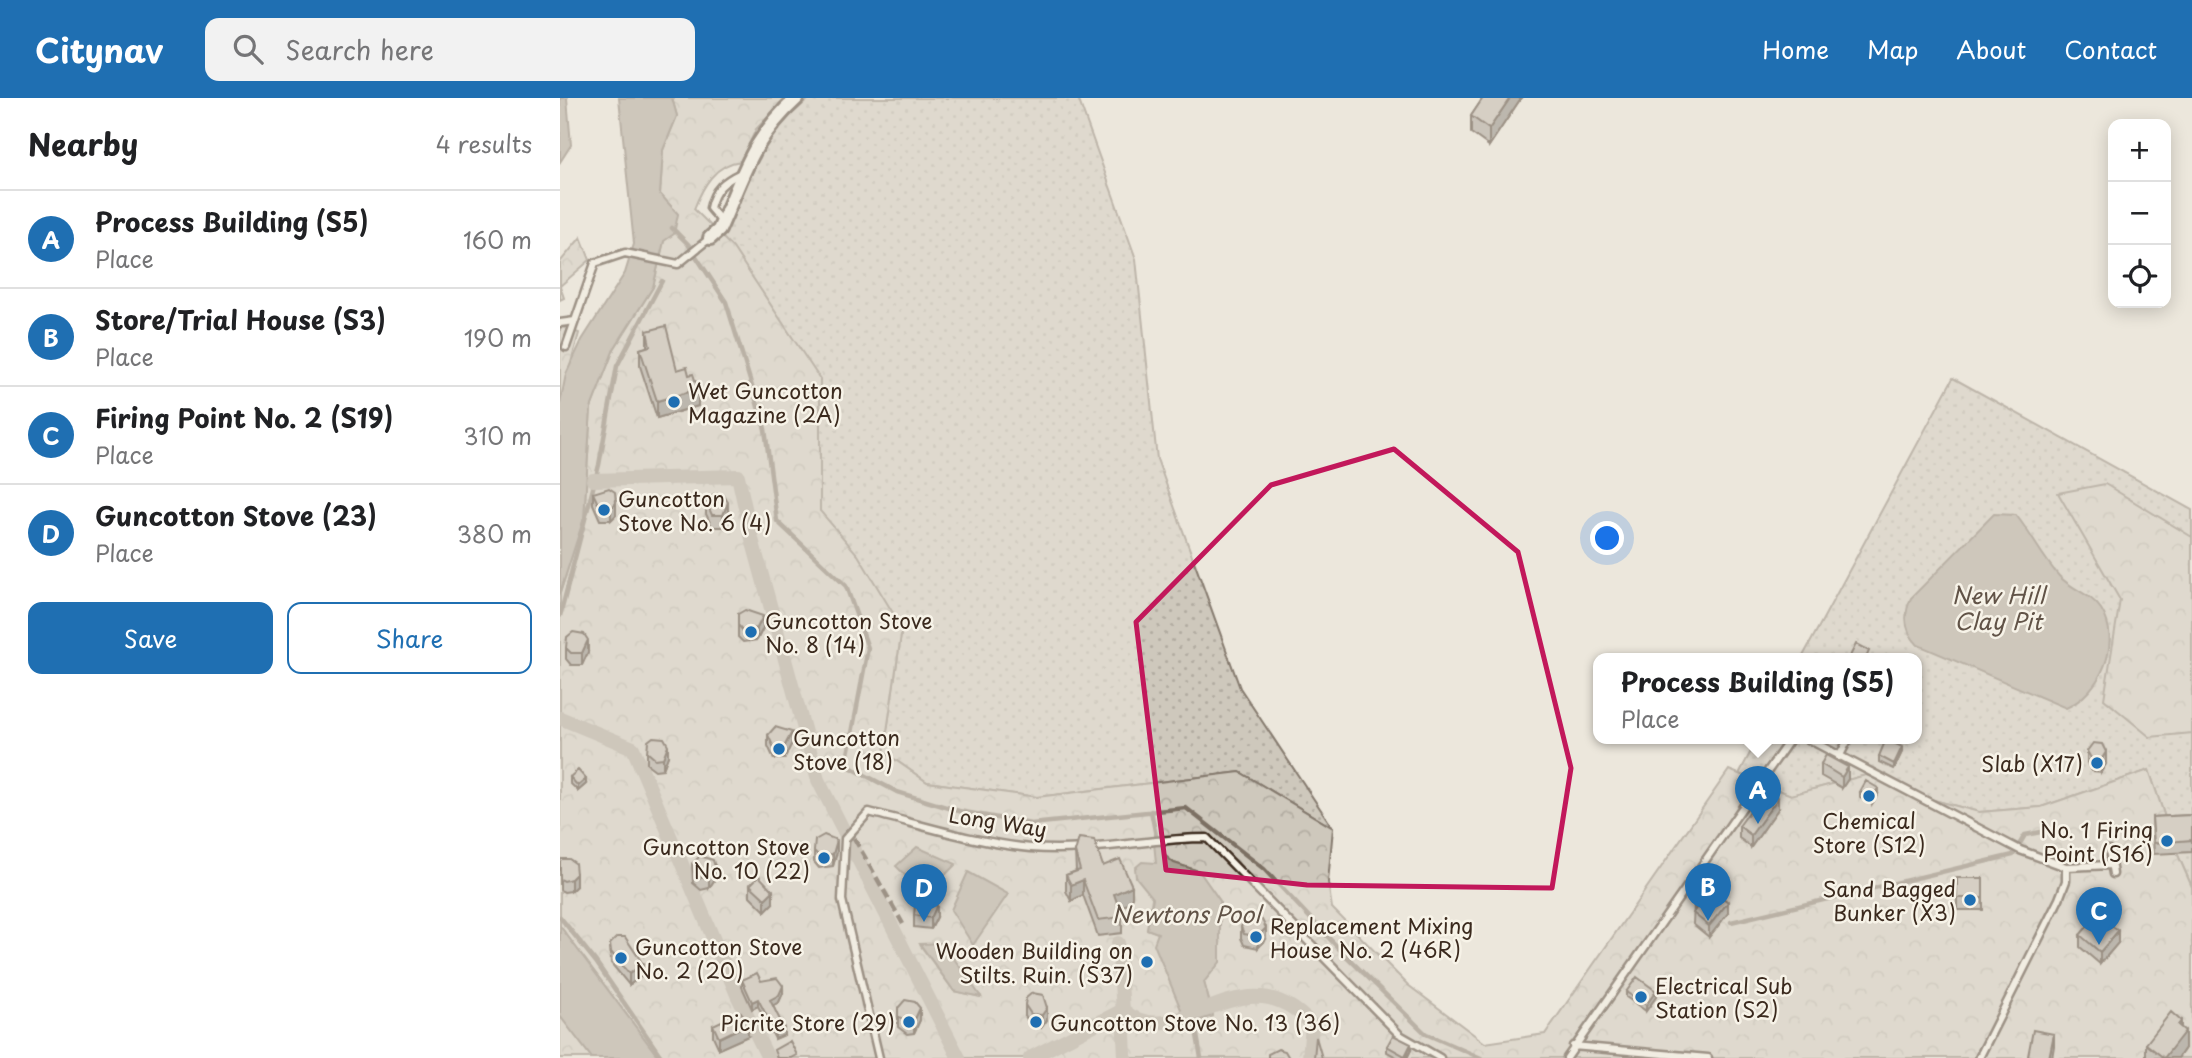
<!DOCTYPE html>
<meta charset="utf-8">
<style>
body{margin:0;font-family:"Playpen Sans",sans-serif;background:#f2f2f2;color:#202124}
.controls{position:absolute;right:21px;top:21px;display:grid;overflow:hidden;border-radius:14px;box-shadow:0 4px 18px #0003}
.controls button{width:63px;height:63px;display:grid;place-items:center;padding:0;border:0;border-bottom:2px solid #e0e0e0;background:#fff;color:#202124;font:35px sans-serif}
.you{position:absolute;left:1048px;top:441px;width:24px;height:24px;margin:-18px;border:5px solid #fff;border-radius:50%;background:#1a73e8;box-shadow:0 0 0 10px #1a73e833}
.badge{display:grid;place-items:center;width:46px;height:46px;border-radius:50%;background:#1f6fb2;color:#fff;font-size:23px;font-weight:700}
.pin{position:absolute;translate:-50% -58px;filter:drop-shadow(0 2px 4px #0008)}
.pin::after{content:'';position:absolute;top:37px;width:24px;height:21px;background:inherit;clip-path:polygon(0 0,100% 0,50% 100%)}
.popup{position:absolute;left:1033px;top:555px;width:329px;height:91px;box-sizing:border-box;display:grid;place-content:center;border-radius:14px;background:#fff;filter:drop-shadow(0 2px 5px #0005);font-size:23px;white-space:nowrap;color:#757577}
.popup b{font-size:26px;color:#202124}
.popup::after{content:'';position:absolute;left:50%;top:100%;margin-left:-14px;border:14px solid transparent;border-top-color:#fff}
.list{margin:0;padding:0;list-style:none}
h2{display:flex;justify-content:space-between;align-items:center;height:91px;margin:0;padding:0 28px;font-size:30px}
h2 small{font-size:23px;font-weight:400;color:#757577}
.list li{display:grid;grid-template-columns:46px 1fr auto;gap:21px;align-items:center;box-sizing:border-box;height:98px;padding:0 28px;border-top:2px solid #e0e0e0}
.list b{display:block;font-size:26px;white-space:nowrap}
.list p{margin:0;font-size:23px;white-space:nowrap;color:#757577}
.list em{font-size:23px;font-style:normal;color:#757577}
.actions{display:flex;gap:14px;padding:21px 28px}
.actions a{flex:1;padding:16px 0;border:2px solid #1f6fb2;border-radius:14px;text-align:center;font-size:24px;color:#1f6fb2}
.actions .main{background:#1f6fb2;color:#fff}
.icon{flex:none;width:38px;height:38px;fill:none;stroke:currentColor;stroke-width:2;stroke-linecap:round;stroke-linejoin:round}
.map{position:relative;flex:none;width:1632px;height:960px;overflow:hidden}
header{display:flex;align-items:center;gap:42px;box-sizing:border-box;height:98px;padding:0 35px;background:#1f6fb2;color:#fff}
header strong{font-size:33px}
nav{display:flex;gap:38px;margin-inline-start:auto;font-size:24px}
.search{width:490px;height:63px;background:#f2f2f2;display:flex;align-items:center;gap:18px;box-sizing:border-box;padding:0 24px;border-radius:14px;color:#757577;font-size:26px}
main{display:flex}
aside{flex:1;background:#fff}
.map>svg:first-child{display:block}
.grass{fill:url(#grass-dots);stroke:#84796d;stroke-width:2}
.forest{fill:url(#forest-crowns);stroke:#84796d;stroke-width:2;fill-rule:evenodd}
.water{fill:#a89f93;stroke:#7c7064;stroke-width:2}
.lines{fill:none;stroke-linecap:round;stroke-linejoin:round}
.stream{stroke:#7c7064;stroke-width:4.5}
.canal{stroke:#a89f93;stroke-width:14}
.lane-casing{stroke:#3b2a1e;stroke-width:11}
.street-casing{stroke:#3b2a1e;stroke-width:18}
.lane{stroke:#f7f3e8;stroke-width:6}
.street{stroke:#f7f3e8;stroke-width:12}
.rail{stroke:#3b2a1e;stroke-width:4.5;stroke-dasharray:10 5;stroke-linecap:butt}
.wall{fill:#a09990;stroke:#3b2a1e;stroke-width:2}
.shaded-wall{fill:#827d75;stroke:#3b2a1e;stroke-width:2}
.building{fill:#bab2a7;stroke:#3b2a1e;stroke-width:2}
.marked{fill:none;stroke:#c2185b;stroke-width:5;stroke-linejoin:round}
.poi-dot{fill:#1f6fb2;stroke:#f7f3e8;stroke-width:2.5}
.labels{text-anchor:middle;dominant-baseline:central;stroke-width:5;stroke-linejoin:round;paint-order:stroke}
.poi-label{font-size:21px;fill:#3b2a1e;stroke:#f7f3e8;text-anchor:start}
.street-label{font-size:21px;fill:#3b2a1e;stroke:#f7f3e8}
.water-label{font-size:23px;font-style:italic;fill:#615347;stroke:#f7f3e8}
</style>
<header>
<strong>Citynav</strong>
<div class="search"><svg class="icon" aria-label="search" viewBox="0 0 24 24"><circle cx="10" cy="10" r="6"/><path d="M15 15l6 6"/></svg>Search here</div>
<nav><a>Home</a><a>Map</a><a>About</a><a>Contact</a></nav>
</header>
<main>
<aside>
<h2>Nearby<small>4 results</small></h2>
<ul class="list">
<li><span class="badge">A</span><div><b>Process Building (S5)</b><p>Place</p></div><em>160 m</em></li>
<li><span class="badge">B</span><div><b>Store/Trial House (S3)</b><p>Place</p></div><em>190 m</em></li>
<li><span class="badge">C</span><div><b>Firing Point No. 2 (S19)</b><p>Place</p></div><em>310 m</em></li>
<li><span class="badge">D</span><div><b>Guncotton Stove (23)</b><p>Place</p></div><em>380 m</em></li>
</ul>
<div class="actions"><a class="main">Save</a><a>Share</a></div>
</aside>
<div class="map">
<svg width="1632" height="960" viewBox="0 0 1632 960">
<defs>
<pattern id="grass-dots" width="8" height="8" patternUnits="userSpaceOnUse" patternTransform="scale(1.75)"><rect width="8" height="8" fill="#cec8bc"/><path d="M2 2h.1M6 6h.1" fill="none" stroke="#b2aca1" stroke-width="1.8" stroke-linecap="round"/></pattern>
<pattern id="forest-crowns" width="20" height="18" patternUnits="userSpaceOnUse" patternTransform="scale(1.75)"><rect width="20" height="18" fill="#cec8bc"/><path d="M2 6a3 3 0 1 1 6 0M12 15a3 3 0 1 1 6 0" fill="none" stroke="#b2aca1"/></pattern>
</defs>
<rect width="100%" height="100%" fill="#ece7dc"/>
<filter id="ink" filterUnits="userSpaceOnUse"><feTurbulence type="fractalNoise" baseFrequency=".0143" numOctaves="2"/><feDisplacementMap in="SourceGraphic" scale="14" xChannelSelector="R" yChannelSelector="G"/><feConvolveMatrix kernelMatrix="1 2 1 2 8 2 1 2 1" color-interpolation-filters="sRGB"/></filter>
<g filter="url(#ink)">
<path class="grass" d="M250,0H518L576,161L597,361L680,590L773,730L680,674L477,699L367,684L324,654L342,530L257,416L160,138L204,41Z
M1393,280L1632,412V789L1617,755L1589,672L1481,709L1419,714L1366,700L1306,677L1231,697L1179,676L1198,640H1357V560H1242Z"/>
<path class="forest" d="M112,0H227L196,31L181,63C155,66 143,88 134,111L173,150L260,281V413L298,457L342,530L324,654L367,684L477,699L680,674L773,730L768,784L772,810L848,887L925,945L985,936L1169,672L1231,697L1306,677L1366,700L1419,714L1481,709L1589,672L1617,755L1632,789V960H99L0,828V495L24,420L31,310L54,251L93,189L104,143L118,116L100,96L103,52L117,18ZM601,745L603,756L614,765L639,773L660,803V864L644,884L653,917L598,835L587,831ZM360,847L421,898L420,899L394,893Z
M21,139L30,162L0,188L4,200L0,202V164Z
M0,228L19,235L0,306Z
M1545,386L1632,439V635L1590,639L1544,601L1560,502L1498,395Z
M0,918L32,960H0Z"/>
<path class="water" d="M0,0H7L11,47L0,64Z
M59,0H112L117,18L103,52L100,96L118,116L114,136L104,143L93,189L54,251L31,310L24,420L0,495V306L6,276L22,242L65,175L74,146Z
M1434,416L1456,417C1472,437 1482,459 1499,478C1512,492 1530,495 1541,511C1563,545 1540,595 1506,610L1358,547C1344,533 1343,518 1351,500Z
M594,745H601L603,756L614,765L639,773L660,803V864L644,884L653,918L627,926L594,846L598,835L587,831L593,800L576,779L575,770L582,764L596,765Z
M357,749L396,766L365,797L336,768Z
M408,774L448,796L413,847L391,812Z
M0,828L99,960H32L0,918Z
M383,845L421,899L394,893L360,846Z"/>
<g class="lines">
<path class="stream" d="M112,130L128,146L166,204L205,331L217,423L286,488L308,550L286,667L337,694L399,713L471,726L626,710L704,771L783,855L866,936L921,960
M0,518L39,367L57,268L102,183
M591,713L597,743
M0,819L36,864L102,960
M1171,824L1453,757L1465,737L1497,731
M634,920L641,960"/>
<path class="canal" d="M33,382L178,378L192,441L258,682L399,960
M0,620L73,650L178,899L208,960
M563,912C618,960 683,850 752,927L749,960
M563,913L565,960
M470,960L563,912L558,845
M834,960L835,959"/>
<defs>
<path id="lane" d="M162,124L150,110C154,91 164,83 181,75
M0,225L15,223
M6,249L35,165L65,155L118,166L150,140
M1246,640L1460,752L1506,769L1551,767
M1279,659L1289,640
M1549,752L1553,776
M1013,948L1148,960
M319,960L282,802L285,741L309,714C362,727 417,745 471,750C530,755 589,740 647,740L840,937L880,960
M1007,960L1231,640
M1419,960L1499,801L1506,783V769"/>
<path id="street" d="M150,140L159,132C184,77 190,43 237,0"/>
</defs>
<use href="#lane" class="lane-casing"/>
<use href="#street" class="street-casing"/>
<use href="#lane" class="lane"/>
<use href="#street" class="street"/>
<path class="rail" d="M294,740L343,826"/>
</g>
<path class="wall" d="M923,0H961L929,48L911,35V18Z
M87,233L117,272L129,277L138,308L97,320L80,268V251L87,249Z
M33,395L56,405V417L51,422H40L33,406Z
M146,404L168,416L163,429H152L146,416Z
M178,516L203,530L197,542L183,544L178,539Z
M6,550L28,554L22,567H11L6,561Z
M208,637L232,645L224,661H214L208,648Z
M1527,653L1546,666L1541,674L1532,673L1527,665Z
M87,654L108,658L103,671L95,672L87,666Z
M1342,654L1334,671L1319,664V658Z
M1261,666L1288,681L1282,690L1261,678Z
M10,679L26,686L18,693L10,685Z
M1300,694L1318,696L1312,706L1300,699Z
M1632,710V754L1594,756L1592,719L1631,717Z
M1218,711L1191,749L1179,740V728Z
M254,753L277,754L273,768L259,770L254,764Z
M515,754L543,768L572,804L559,810L562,819V835L538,838L523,797L511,803L506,793V777L516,773Z
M0,762L16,788L11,793L4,794L0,792Z
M132,766L155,781L149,790L141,792L133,785Z
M1397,780H1423V812H1397Z
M190,787L213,805L205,813L190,798Z
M1145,798L1168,815L1149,839L1133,826L1134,806Z
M354,817L377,819L371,831L354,829Z
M681,829L706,841L698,850L684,847L681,840Z
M1520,837L1558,845L1540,866L1520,849Z
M50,846L83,877L69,887L51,865Z
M182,882L201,883L223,895L219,904L213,907L224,937L215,941L198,908L192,911L182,889Z
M1066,894L1096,899L1086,913L1066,899Z
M472,895L487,922L482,929L471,928L465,918V907Z
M338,910L360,922L354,935L347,936L338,929Z
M153,927L188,938L159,951L153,938Z
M1621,930L1625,950L1618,960H1586V946Z
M827,948L851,952L847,960H838L827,954Z"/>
<path class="shaded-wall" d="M950,0H961L929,48V31Z
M138,291V308L97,320V303Z
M168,404V416L163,429V417Z
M56,405V417L51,422V410Z
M203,518V530L197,542V530Z
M28,542V554L22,567V555Z
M232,634V645L224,661V649Z
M108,647V658L103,671V660Z
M1342,649V654L1334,671V666Z
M1546,654V666L1541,674V662Z
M1288,669V681L1282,690V679Z
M26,681V686L18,693V688Z
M1318,690V696L1312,706V701Z
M1218,700V711L1191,749V737Z
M277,742V754L273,768V756Z
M155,769V781L149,790V778Z
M16,776V788L11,793V781Z
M523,782V797L511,803V787Z
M572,788V804L554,812V796Z
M213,793V805L205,813V801Z
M1168,804V815L1149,839V828Z
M377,807V819L371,831V820Z
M706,830V841L698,850V838Z
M1558,833V845L1540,866V854Z
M83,866V877L69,887V876Z
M223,888V895L219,904L210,909V902Z
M1096,893V899L1086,913V907Z
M198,901V908L192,911V904Z
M360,910V922L354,935V923Z
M487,910V922L482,929V917Z
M1621,923V938L1625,933V950L1618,960H1604L1618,927Z
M188,926V938L159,951V940Z
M224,930V937L215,941V934Z
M1494,936V948L1492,960H1489Z
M851,946V952L847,960H845Z"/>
<path class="building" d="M923,0H950L929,31L911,18Z
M106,228L117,272L127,269L129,277L133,276L138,291L97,303L80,251L90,248L87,233Z
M49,390L55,394L56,405L51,410H40L33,395Z
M154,396L164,398L168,404L163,417H152L146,404Z
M185,512L203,518L197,530L183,533L178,527V516Z
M13,534L24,536L28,542L22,555H11L6,550L7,539Z
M1296,546L1309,553L1306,560H1289Z
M215,629L232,634L224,649L214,650L208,637Z
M93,639L104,640L108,647L103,660L95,661L87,654L88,643Z
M1326,641L1342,649L1334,666L1319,658Z
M1533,645L1542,646L1546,654L1541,662H1532L1527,653Z
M1266,657L1288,669L1282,679L1261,666Z
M18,672L26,681L18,688L10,679Z
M1306,683L1318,690L1312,701L1300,694Z
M1206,691L1218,700L1191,737L1179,728Z
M1631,710H1632V742L1594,745L1592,719L1631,717Z
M264,737L277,742L273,756L259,758L254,753L255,742Z
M519,740L534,742L543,768L560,761L572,788L554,796L562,819L538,822L523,782L511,787L506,777L520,772L515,754Z
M140,758L153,762L155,769L149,778L141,780L133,773L132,766Z
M2,761H9L15,765L16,776L11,781L4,783L0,781V762Z
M199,778L213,793L205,801L190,787Z
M1397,780H1423V800H1397Z
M1151,790L1168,804L1149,828L1133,815L1137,809L1134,806L1143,796L1145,798Z
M362,799H370L377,807L371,820L354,817L355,807Z
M1538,816L1558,833L1540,854L1520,837Z
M693,817L702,822L706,830L698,838L684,836L681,829L686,819Z
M57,839H65L83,866L69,876L51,854L50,846Z
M197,875L201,883L217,880L223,888L219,897L210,902L224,930L215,934L198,901L192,904L182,882Z
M1077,879L1096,893L1086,907L1066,894Z
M472,895L483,897L487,910L482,917L471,916L465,907L466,900Z
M345,902L355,904L360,910L354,923L347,924L338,918V910Z
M181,914L188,926L159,940L153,927Z
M1611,914L1621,923L1618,927L1625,933L1604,960L1586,946Z
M1473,932L1494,936L1489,960H1478L1468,958Z
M833,937L851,946L845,958L827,948Z
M756,939L762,960H754Z
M230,943L237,957L231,960H217L214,952Z
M718,951L725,953L729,960H730H708V956Z"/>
</g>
<path d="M0 0H1632V960H0ZM834,351L958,454L1011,670L992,790L747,787L606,772L576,524L711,387Z" fill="#ece7dc" fill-opacity=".55" fill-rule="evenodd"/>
<path class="marked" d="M834,351L958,454L1011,670L992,790L747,787L606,772L576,524L711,387Z"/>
<g class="poi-dot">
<circle cx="114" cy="304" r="7"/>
<circle cx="44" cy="412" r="7"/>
<circle cx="191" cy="534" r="7"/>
<circle cx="219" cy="651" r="7"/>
<circle cx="1537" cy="665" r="7"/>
<circle cx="1309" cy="698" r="7"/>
<circle cx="1607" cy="743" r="7"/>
<circle cx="264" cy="760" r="7"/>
<circle cx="1410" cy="802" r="7"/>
<circle cx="696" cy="839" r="7"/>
<circle cx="61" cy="860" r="7"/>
<circle cx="587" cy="864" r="7"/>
<circle cx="1081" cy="899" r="7"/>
<circle cx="349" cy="924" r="7"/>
<circle cx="476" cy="924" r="7"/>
</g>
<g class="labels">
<g class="poi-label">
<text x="128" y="292">Wet Guncotton<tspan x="128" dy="24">Magazine (2A)</tspan></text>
<text x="58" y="400">Guncotton<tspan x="58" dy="24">Stove No. 6 (4)</tspan></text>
<text x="205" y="522">Guncotton Stove<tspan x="205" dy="24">No. 8 (14)</tspan></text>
<text x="233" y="639">Guncotton<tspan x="233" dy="24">Stove (18)</tspan></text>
<text x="1523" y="665" text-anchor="end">Slab (X17)</text>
<text x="1309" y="722" text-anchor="middle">Chemical<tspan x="1309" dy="24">Store (S12)</tspan></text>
<text x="1593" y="731" text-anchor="end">No. 1 Firing<tspan x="1593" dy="24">Point (S16)</tspan></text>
<text x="250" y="748" text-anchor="end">Guncotton Stove<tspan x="250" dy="24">No. 10 (22)</tspan></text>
<text x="1396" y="790" text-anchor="end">Sand Bagged<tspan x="1396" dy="24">Bunker (X3)</tspan></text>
<text x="710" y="827">Replacement Mixing<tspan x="710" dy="24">House No. 2 (46R)</tspan></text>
<text x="75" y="848">Guncotton Stove<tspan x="75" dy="24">No. 2 (20)</tspan></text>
<text x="573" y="852" text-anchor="end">Wooden Building on<tspan x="573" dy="24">Stilts. Ruin. (S37)</tspan></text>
<text x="1095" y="887">Electrical Sub<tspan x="1095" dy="24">Station (S2)</tspan></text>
<text x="335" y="924" text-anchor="end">Picrite Store (29)</text>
<text x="490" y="924">Guncotton Stove No. 13 (36)</text>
</g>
<g class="street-label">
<text transform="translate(438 723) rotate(9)">Long Way</text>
</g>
<g class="water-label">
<text x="1438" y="496">New Hill<tspan x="1438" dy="26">Clay Pit</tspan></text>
<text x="626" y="815">Newtons Pool</text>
</g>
</g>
</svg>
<div class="controls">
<button>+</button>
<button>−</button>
<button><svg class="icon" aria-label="locate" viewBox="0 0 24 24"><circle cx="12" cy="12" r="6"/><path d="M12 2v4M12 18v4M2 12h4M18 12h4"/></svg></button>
</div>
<div class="you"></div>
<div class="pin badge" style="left:1198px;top:726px">A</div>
<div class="popup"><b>Process Building (S5)</b>Place</div>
<div class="pin badge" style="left:1148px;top:823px">B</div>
<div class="pin badge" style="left:1539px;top:847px">C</div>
<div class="pin badge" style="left:364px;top:824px">D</div>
</div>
</main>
